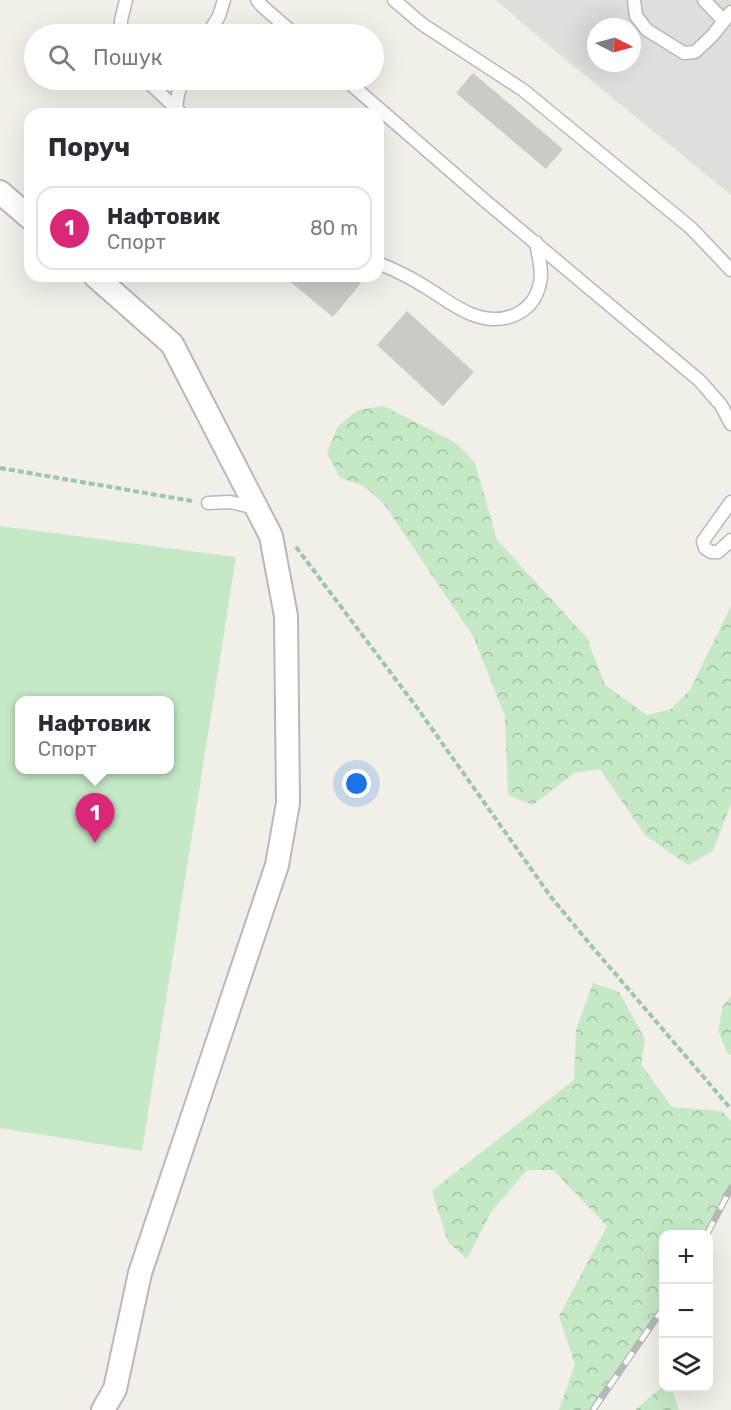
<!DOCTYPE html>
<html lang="uk">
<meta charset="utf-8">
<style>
body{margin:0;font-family:Rubik,sans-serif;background:#f7f7f7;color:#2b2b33}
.controls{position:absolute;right:18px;bottom:18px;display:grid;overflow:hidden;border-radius:12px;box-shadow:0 6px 24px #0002}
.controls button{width:54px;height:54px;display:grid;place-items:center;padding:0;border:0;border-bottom:2px solid #e1e1e2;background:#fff;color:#2b2b33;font:30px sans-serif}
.compass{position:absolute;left:587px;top:18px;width:54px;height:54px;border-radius:50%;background:#fff;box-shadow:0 6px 24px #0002;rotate:96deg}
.you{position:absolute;left:357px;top:784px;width:21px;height:21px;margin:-15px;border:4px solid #fff;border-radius:50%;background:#1a73e8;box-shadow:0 0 0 9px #1a73e833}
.badge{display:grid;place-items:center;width:39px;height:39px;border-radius:50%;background:#db2777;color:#fff;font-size:20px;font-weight:700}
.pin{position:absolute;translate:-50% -50px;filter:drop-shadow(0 2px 3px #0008)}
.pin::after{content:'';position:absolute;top:32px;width:21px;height:18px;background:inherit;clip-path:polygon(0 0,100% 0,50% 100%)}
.popup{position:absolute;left:15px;top:696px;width:159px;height:78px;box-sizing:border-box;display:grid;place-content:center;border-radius:12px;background:#fff;filter:drop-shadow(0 2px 4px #0005);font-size:20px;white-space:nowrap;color:#7c7c81}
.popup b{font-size:22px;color:#2b2b33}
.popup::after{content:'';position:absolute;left:50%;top:100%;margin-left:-12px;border:12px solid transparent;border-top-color:#fff}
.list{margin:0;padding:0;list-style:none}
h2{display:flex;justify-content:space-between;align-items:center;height:78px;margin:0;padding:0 24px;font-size:26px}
h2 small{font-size:20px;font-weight:400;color:#7c7c81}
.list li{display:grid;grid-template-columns:39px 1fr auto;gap:18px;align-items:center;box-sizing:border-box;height:84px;margin:0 12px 12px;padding:0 12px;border:2px solid #e1e1e2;border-radius:18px}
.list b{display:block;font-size:22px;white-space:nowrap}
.list p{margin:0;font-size:20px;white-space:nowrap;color:#7c7c81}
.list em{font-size:20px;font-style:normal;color:#7c7c81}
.icon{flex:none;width:33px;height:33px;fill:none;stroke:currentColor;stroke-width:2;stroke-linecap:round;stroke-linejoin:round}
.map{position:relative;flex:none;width:731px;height:1410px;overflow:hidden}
.search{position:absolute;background:#fff;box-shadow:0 6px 24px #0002;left:24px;top:24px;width:360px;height:66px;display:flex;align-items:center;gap:15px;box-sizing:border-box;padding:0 21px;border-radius:33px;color:#7c7c81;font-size:22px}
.panel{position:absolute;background:#fff;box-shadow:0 6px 24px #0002;left:24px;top:108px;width:360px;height:174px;border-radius:18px}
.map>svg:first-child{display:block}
.industrial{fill:#e0deda;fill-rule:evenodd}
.grass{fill:#c5e8c5;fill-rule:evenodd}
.forest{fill:url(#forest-crowns)}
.building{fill:#cccac5}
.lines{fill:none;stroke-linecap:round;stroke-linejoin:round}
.lane-casing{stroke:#b5b8bc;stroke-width:15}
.street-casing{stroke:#b5b8bc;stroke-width:26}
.path{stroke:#9cc7a9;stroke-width:4;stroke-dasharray:6 3;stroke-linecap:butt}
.lane{stroke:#fff;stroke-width:12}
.street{stroke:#fff;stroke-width:22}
.rail-casing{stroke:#b6b7b8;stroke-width:7}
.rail{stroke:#fff;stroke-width:4.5;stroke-dasharray:14;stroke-linecap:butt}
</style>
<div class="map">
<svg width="731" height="1410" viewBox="0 0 731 1410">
<defs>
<pattern id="forest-crowns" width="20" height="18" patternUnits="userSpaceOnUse" patternTransform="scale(1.5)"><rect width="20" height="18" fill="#c5e8c5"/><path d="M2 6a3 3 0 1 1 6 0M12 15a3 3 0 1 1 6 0" fill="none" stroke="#a3c0a4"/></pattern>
</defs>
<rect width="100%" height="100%" fill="#f1efe8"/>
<path class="industrial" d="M496,0H731V195L542,40ZM596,27H632V63H596Z"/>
<path class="grass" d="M0,526L236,557L142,1151L0,1128ZM20,700H170V770H20Z"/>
<path class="forest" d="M384,406L456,443L475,463L497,540L587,638L605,685L647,715L671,709L690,690L731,606V804L713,851L688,865L645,835L600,769L574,773L533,805L508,795L505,716L474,638L384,504L364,486L340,478L327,453L338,426L358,410Z
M593,983L619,992L645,1039L641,1064L672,1107L722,1111L731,1121V1186L706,1234H664L663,1308L597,1410H559L575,1364L559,1316L607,1226L553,1170H527L491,1212L467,1259L448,1242L432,1191L574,1080L576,1030Z
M731,996V1055L728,1054L718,1031L723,1006Z
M663,1386L664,1388H671L679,1410H635Z"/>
<path class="building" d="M473,73L563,149L546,169L456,93Z
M283,276H352L361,283L333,317Z
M407,311L474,372L443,406L377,345Z"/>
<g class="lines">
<defs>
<path id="lane" d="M257,0L262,6L294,34
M394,0L422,24L523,90L691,228L731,270
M634,0L636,16L647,30L684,53L695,52L712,36L731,12
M704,0L724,21
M121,34V20L126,0
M208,34L219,16L224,0
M146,80L182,114
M346,80L483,199L700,381L721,405L731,424
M176,109L178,94L183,80
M378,263C395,270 412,278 427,288C442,297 455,308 471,314C500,326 533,316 540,283C543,270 538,256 536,242
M731,502L703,541L705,548L711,552H718L731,540
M208,503L230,502L256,508"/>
<path id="street" d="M0,192L30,218
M95,276L172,344L271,536L286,616L288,803L277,865L140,1273L115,1389L103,1410"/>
</defs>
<use href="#lane" class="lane-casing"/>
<use href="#street" class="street-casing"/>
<path class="path" d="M0,468L192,501
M296,547L418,709L551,897L594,949L731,1109"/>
<use href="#lane" class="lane"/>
<use href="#street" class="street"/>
<defs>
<path id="rail" d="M707,1234L731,1188
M593,1410L664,1307"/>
</defs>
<use href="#rail" class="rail-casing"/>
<use href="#rail" class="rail"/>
</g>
</svg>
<div class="controls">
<button>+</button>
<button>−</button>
<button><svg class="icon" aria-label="layers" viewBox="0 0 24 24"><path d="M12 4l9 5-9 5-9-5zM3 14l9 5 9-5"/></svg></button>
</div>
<svg class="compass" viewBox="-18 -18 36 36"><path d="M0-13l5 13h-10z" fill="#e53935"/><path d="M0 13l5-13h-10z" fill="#7c7c81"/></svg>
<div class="you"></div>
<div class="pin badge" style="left:95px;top:843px">1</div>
<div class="popup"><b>Нафтовик</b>Спорт</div>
<div class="search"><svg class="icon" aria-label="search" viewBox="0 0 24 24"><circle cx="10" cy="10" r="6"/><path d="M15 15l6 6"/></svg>Пошук</div>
<section class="panel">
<h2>Поруч<small></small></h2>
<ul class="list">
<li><span class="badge">1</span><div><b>Нафтовик</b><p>Спорт</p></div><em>80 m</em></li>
</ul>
</section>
</div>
